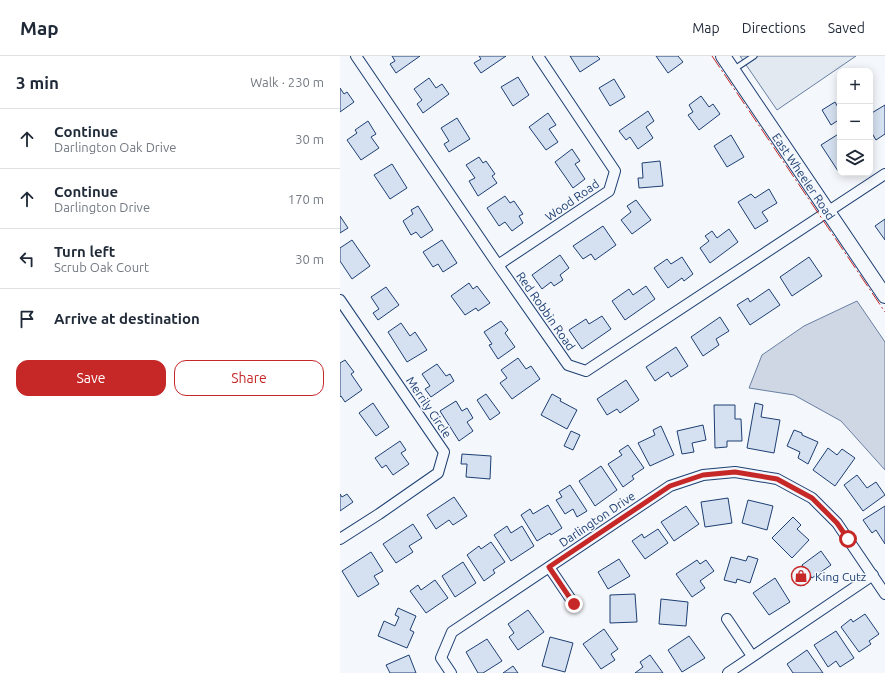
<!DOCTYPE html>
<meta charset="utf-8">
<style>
body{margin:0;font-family:Ubuntu,sans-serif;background:#f2f2f3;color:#1f2937}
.controls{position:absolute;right:12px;top:12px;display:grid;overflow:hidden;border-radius:8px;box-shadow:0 2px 10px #0003}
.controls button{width:36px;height:36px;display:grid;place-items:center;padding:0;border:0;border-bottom:1px solid #e0e1e3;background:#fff;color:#1f2937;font:20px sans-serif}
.stop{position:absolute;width:12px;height:12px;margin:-9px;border:3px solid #c62828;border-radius:50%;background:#fff}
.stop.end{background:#c62828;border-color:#fff;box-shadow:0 1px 4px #0008}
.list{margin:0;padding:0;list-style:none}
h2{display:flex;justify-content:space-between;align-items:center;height:52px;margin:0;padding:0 16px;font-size:17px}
h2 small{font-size:13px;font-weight:400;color:#747a83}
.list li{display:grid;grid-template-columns:26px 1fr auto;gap:12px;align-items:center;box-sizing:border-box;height:60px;padding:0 16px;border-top:1px solid #e0e1e3}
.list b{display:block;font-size:15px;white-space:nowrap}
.list p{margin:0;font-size:13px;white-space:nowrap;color:#747a83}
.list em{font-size:13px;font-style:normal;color:#747a83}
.actions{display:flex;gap:8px;padding:12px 16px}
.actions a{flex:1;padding:9px 0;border:1px solid #c62828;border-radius:12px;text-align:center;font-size:14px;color:#c62828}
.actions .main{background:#c62828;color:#fff}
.icon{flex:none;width:22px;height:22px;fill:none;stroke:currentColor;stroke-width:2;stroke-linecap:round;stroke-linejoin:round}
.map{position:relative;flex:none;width:545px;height:617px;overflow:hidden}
header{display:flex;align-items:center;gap:24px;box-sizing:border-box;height:56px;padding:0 20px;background:#fff;border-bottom:1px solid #e0e1e3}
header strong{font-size:19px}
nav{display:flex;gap:22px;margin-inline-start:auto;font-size:14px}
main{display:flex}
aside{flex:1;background:#fff}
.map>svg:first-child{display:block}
.green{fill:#e3e9f0;stroke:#687fa3}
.water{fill:#cfd7e4;stroke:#687fa3}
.building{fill:#d5e0f0;stroke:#1d3f73}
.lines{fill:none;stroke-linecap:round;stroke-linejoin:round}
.lane-casing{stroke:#1d3f73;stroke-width:7}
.street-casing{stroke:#1d3f73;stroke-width:12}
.secondary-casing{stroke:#1d3f73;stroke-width:16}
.lane{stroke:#f4f7fb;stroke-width:5}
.street{stroke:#f4f7fb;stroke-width:10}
.secondary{stroke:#f4f7fb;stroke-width:14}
.power{stroke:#c62828;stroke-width:1;stroke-dasharray:14 3 2 3;stroke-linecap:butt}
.route{stroke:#c62828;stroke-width:5}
.labels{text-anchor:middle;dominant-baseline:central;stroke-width:3;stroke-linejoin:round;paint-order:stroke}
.street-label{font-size:12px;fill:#1d3f73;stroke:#f4f7fb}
.poi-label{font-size:12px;fill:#1d3f73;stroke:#f4f7fb;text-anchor:start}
</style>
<header>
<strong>Map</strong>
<nav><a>Map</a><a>Directions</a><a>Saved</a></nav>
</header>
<main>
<aside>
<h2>3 min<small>Walk · 230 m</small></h2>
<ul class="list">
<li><svg class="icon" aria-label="ahead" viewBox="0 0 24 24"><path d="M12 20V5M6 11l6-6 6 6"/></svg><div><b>Continue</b><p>Darlington Oak Drive</p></div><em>30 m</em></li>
<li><svg class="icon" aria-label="ahead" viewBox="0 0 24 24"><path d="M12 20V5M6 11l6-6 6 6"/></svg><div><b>Continue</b><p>Darlington Drive</p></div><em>170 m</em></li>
<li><svg class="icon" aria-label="left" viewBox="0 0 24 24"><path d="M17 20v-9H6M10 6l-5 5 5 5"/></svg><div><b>Turn left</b><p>Scrub Oak Court</p></div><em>30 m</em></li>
<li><svg class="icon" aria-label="arrive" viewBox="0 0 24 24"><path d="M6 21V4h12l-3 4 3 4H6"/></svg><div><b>Arrive at destination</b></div></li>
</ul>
<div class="actions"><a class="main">Save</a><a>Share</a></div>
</aside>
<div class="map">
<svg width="545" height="617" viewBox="0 0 545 617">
<rect width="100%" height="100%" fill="#f4f7fb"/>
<path class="green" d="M400,0H516L437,54Z"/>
<path class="water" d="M517,245L545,286V414L501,365L454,339L409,332L422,299L464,270Z"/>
<path class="building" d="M52,0H80L56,17L50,8L55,5Z
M139,0H166L141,17L134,7L141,3Z
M230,0H257L260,3L240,16Z
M316,0H338L343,6L328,17Z
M178,21L189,39L173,50L161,31Z
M89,22L96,32L102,28L109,38L83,57L77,48L82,44L74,33Z
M274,23L285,41L270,50L259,32Z
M0,32L4,38L7,36L14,46L0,56Z
M361,40L369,51L373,48L380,58L359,74L348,59L353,56L349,49Z
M495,46L500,55V63L491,69L482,54Z
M545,49V78L536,84L530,74V58Z
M308,55L314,65L306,71L313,82L298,93L290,81L286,84L279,75Z
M208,57L216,69L209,73L218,86L206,94L189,71Z
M117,62L130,83L109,96L104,88L109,85L101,72Z
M28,65L36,78L31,81L39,92L21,104L7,84L17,77L15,74Z
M500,77V113L498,115L481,89Z
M391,79L404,101L387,111L374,90Z
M232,93L240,105L235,108L245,123L233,132L215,106Z
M139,101L143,107L146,105L155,118L152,120L157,127L138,140L129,125L135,122L126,109Z
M320,105L323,130L299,132L298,122H303L302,107Z
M52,108L67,132L50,143L34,119Z
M429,133L437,147L422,156L428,165L415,173L398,146L411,138L415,142Z
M165,140L170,147L174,145L183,158L179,160L183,167L172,175L165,166L159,170L147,152Z
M296,144L311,164L292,178L281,164L291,156L287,150Z
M78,150L93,174L81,182L76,176L71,179L63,165L73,158L71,154Z
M0,160L8,172L0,177Z
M545,163V184L535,170Z
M263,170L276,189L255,204L251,198L243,203L233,190Z
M389,173L398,186L370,207L360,192L369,185L365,180L372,175L377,182Z
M12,184L30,210L12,223L0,205V192Z
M102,184L117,207L103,216L98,208L93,211L83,196Z
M220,199L229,212L220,219L223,224L214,230L211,226L202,233L192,219Z
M342,201L353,218L344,225L342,222L328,232L314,212L327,203L331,208Z
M469,201L482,220L452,240L440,221Z
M129,227L133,233L137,230L150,247L138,255L136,252L125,259L111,240Z
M306,230L315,243L285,264L272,245L289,233L293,239Z
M46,231L59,249L38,264L33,257L39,253L31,241Z
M429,233L440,249L410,269L397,249L408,242L410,246Z
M262,260L271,273L242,293L229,274L246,263L249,268Z
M380,261L389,275L376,283L379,289L363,300L351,281Z
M161,265L168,274L165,277L175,291L158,303L149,289L152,288L144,276Z
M61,267L70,280L75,276L87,294L67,306L48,276Z
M336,291L348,310L331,321L328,316L315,325L306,311Z
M178,302L186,313L191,310L200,323L172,343L160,327L167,322L161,314Z
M5,304L14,316L11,318L22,334L5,346L1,340L0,341V307Z
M97,308L106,320L110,318L114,325L91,341L85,333L90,330L82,318Z
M286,324L299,344L280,357L277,353L267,359L257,343Z
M146,338L160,357L150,364L137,344Z
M212,338L221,343L220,345L237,354L227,373L201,359Z
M116,345L122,355L127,352L133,362L127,366L133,375L119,385L100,355Z
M33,347L49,371L36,380L19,357Z
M415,347L423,349L421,361L440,364L434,397L407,392Z
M374,349H395V363H401L402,385H387V391L375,392Z
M363,369L366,384L352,387L354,396L342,398L337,375Z
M321,370L334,399L310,410L298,387L315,379L313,374Z
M454,374L462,377V379L478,386L468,408L458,402L460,396L447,390Z
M231,375L240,379L233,394L224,390Z
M60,385L66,394L61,397L69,408L53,419L46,409L42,412L35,402Z
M288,389L304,412L292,420L294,423L283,431L268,408L282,399L279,395Z
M488,392L497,399L502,393L515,402L495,430L473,414Z
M122,398L151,400L150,423L126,421L127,408H121Z
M261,410L277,434L255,450L239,425Z
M517,419L527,432L536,426L545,439L523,455L504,429Z
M230,429L247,455L237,461L233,453L225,458L216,444L222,441L219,436Z
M0,438L2,441L7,438L13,446L0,455Z
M114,441L127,460L113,469L109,464L96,473L87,459Z
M388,442L392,467L365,471L361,446Z
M408,444L433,450L427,474L402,467Z
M208,449L222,472L211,479L210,477L197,485L181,459L190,453L193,458Z
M346,450L359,468L334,485L321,466Z
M545,450V488L536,474L532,477L523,464Z
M453,461L461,469L457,473L469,484L452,502L432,482Z
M73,468L82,482L69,490L73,496L56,507L43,488Z
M167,470L171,477L182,470L194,490L171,505L154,479Z
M318,473L328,487L305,503L292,485L302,478L304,482Z
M151,486L165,506L153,514L155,517L144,525L127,499L139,490L141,493Z
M481,495L491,509L472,522L462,509Z
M31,496L43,515L34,520L39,528L18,541L2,515Z
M408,500L418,503L410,527L397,523L396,527L384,524L391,501L406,505Z
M279,503L290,520L268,533L258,516Z
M357,504L360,508L366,504L374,515L360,525L365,532L352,541L336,518Z
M123,506L136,527L115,541L102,520Z
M462,510L471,523L460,530L451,518Z
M435,522L450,546L429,559L413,537Z
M95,524L108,542L86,557L70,535L78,529L81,534Z
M295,538L297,566L270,567V539Z
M321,543L348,546L346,570L319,568Z
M58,552L76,560L70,574L74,576L67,592L38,580L44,565L55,570L59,561L55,559Z
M188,554L204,576L178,594L169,581L174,577L168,568Z
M525,558L539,578L529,585L531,588L519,596L501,571L511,563L513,566Z
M264,573L278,593L271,598L275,604L261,613L243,588Z
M496,575L514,602L500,611L496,605L488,611L474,589Z
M349,580L365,602L342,616L328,594Z
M210,581L233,587L225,616L202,610Z
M147,583L162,605L143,617H138L126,596Z
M467,594L483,617H453L447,608Z
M69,599L76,617H50L46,609Z
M310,599L323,617H295L303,611L300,606Z
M173,610L178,617H163Z"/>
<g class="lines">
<defs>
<path id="lane" d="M393,14L414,0"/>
<path id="street" d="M16,0L158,209L228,309L246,315L545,118
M158,209L269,135L275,115L198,0
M0,244L104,396L98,417L39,458L0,483
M209,511L234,548
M387,563L412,600
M111,617L101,602L112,576L330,430L363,419L395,416L437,423L472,442L497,467L545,538
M388,617L533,519"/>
<g id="secondary">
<path id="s1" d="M383,0L545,240"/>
</g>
</defs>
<use href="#lane" class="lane-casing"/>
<use href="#street" class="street-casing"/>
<use href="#secondary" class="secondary-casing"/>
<use href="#lane" class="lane"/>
<use href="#street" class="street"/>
<use href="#secondary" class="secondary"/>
<path class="power" d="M372,0L545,256"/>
</g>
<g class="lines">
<path class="route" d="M234,548L209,511L330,430L363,419L395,416L437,423L472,442L497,467L508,483"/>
</g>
<defs>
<symbol id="shop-ring" viewBox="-11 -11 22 22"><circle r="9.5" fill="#f4f7fb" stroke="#c62828" stroke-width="1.5"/><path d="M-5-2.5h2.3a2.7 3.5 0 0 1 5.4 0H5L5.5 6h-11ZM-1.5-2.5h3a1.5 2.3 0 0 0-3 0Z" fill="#c62828"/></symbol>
</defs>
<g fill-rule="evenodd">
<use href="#shop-ring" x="450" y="509" width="22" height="22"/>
</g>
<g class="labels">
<g class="street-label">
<text stroke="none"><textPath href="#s1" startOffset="145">East Wheeler Road</textPath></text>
<text transform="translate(232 144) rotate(-35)">Wood Road</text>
<text transform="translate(206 255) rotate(55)">Red Robbin Road</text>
<text transform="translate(89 351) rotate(56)">Merrily Circle</text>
<text transform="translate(257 463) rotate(-34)">Darlington Drive</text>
</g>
<g class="poi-label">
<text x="475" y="520">King Cutz</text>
</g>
</g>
</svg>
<div class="controls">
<button>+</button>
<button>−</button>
<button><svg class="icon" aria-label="layers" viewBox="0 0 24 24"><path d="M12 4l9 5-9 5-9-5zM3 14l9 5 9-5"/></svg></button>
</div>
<div class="stop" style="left:508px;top:483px"></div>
<div class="stop end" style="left:234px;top:548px"></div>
</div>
</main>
